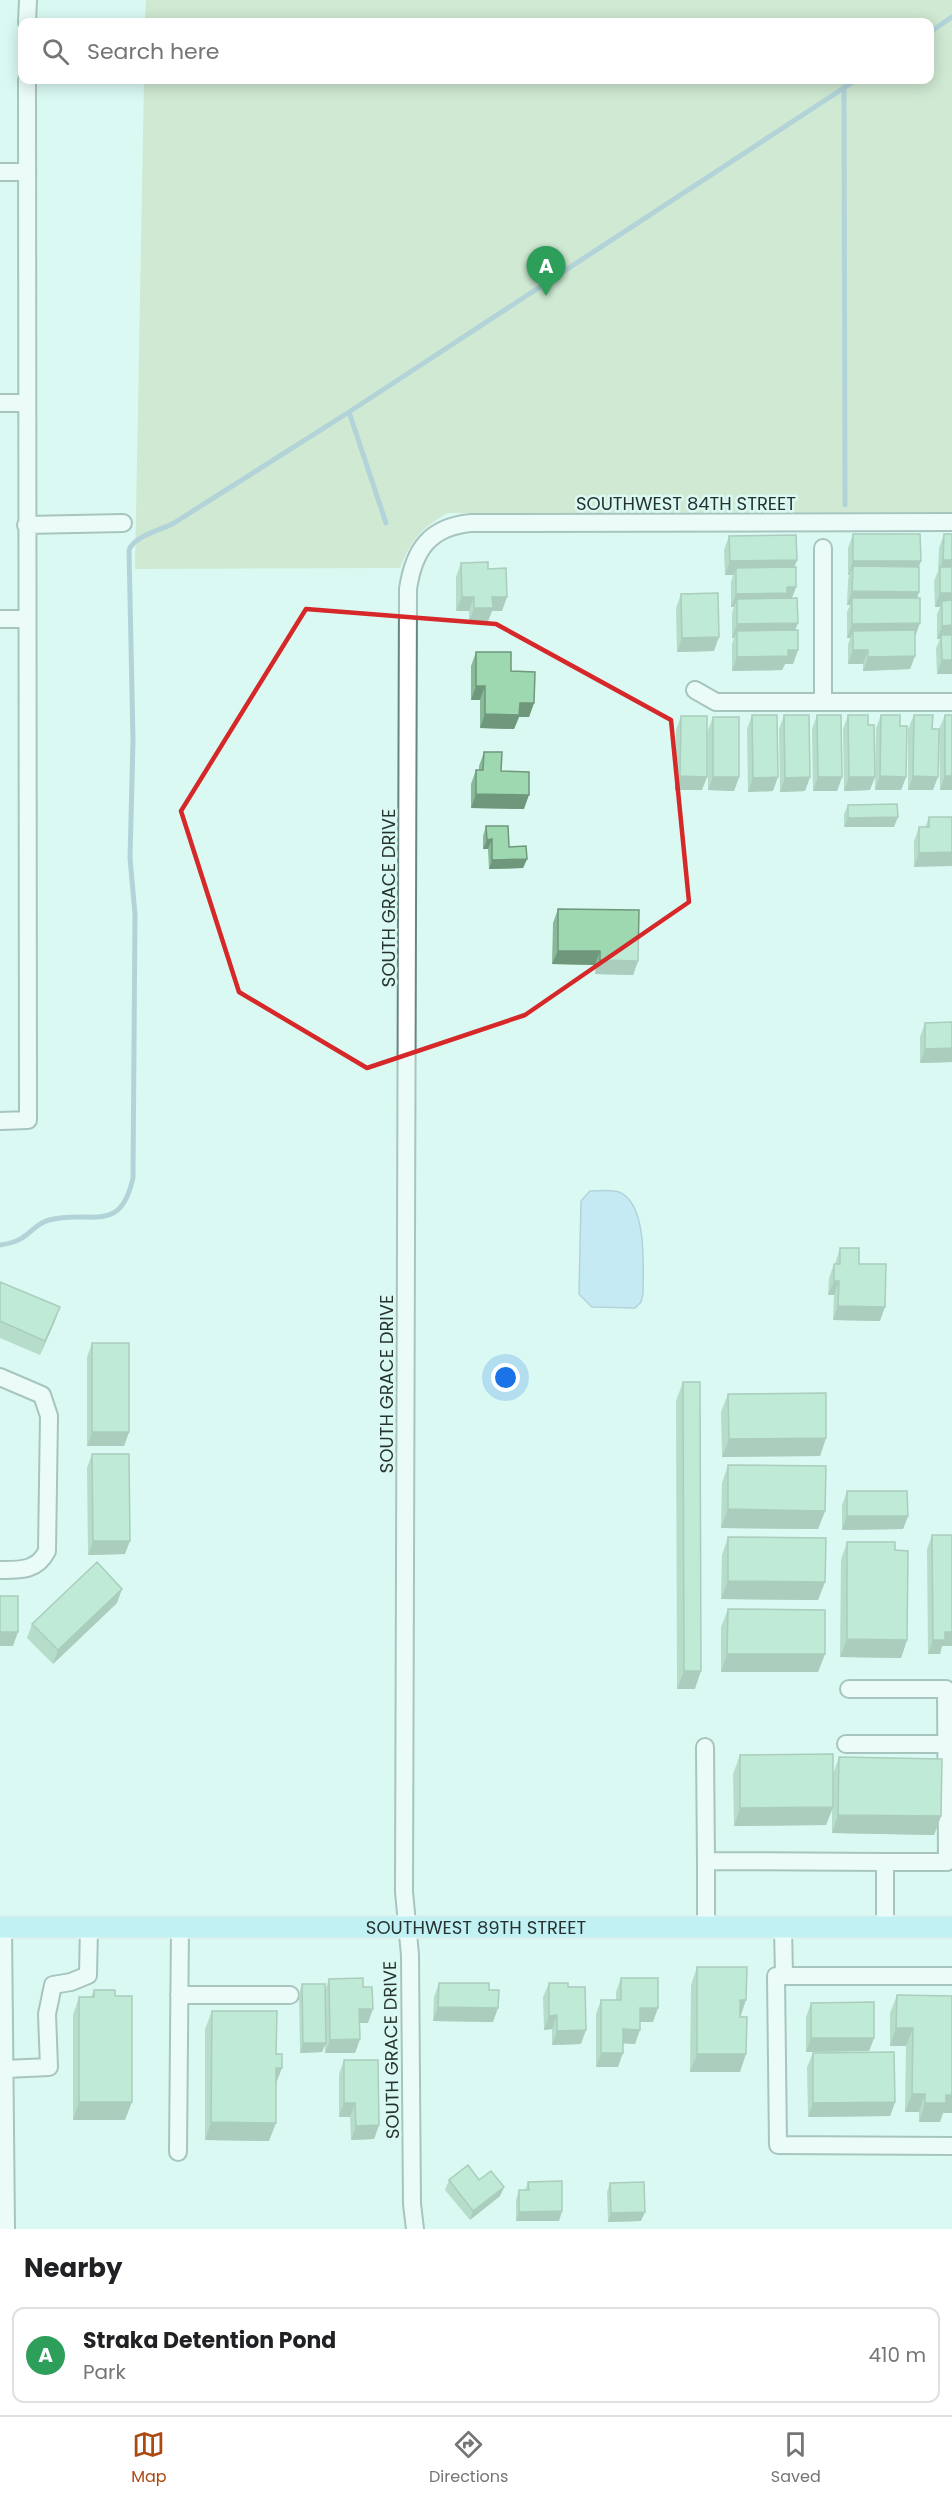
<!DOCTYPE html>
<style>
body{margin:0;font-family:Poppins,sans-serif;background:#f6f6f6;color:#202124}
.you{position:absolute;left:506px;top:1378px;width:21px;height:21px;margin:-15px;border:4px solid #fff;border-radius:50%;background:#1a73e8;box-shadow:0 0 0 9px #1a73e833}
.badge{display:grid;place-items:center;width:39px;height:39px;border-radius:50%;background:#ac4911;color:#fff;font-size:20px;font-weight:700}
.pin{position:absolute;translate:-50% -50px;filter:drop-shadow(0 2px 3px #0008)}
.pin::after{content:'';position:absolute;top:32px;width:21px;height:18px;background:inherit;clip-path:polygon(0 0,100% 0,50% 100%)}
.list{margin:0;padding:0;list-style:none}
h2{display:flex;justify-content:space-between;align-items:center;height:78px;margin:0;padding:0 24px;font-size:26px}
h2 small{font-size:20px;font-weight:400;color:#757577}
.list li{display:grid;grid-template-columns:39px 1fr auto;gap:18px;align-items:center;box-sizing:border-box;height:96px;margin:0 12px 12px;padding:0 12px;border:2px solid #e0e0e0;border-radius:12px}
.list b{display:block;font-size:22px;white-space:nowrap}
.list p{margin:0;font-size:20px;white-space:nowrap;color:#757577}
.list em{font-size:20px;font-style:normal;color:#757577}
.icon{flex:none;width:33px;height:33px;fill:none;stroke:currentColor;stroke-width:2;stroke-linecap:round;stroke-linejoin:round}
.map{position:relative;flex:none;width:952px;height:2229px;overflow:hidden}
.search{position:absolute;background:#fff;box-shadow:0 3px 15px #0003;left:18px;right:18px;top:18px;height:66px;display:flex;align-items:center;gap:15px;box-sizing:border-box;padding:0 21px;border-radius:12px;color:#757577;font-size:22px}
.sheet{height:186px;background:#fff}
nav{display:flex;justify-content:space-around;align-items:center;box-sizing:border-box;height:84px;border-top:2px solid #e0e0e0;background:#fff;font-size:16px;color:#757577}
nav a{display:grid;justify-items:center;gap:3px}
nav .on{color:#ac4911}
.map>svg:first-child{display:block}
.green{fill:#c2d5ab}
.water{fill:#aad8f7;stroke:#82a6bb;stroke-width:1.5}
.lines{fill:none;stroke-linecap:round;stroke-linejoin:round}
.stream{stroke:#82a6bb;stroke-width:5}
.minor-casing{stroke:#68857f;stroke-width:20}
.major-casing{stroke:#e1e2e2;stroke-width:24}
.minor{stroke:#fff;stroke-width:16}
.major{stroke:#a4e7f3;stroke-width:21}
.wall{fill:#88ba98}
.shaded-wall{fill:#6f977c}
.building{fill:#9ed8b1;stroke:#6f977c;stroke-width:1.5}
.marked{fill:none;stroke:#d62828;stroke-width:4.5;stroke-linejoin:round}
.labels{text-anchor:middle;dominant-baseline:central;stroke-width:5;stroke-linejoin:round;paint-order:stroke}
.street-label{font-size:18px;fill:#263230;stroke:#daf9f3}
</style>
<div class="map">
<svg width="952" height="2229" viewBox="0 0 952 2229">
<rect width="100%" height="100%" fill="#daf9f3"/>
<path class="green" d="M146,0H952V512L448,513C422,527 411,540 400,568L135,569L144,80H930V22H145Z"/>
<path class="water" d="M590,1191C598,1191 611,1189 619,1192C648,1204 643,1268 643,1294L641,1302L635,1308L592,1307L579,1294L581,1201Z"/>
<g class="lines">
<path class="stream" d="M930,32L952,17
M844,87L845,505
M349,412L386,523
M0,1245C7,1244 16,1242 22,1238C32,1232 37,1223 49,1220C91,1209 120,1236 133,1178L135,914L130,858L133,740L129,550C134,536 161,530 174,523L349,412L856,80"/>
<defs>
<path id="minor" d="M27,22L28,0
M0,172H27
M0,403H26
M26,525L123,523
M0,619H26
M695,690L716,702H952
M823,702V548
M0,1121L28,1120L27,80
M0,1377L42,1395L49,1416L47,1551C37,1571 20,1570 0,1570
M849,1689H946L947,1862H885V1927
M846,1744H946
M705,1747L706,1861
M3,1927L6,2229
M706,1927V1861L885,1862
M783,1927L784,1976
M952,1976H776L778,2145L952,2146
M179,1995H290
M5,2069L49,2067L47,2014L53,1985L71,1982L88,1975L89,1927
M178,2152L180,1927
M415,2229L412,2204L410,1955L404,1892L408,589C414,549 430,527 471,523L952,522"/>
<g id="major">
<path id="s1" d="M0,1927H952"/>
</g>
</defs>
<use href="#minor" class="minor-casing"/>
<use href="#major" class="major-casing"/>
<use href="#minor" class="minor"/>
<use href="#major" class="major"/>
</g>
<path class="wall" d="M853,534L918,567L919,592L917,598L915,637V656L910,669L863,671V664H848V645L850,638H847V612L850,605H847L848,580L849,575H848V548Z
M944,534L952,674H937L936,648L940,639H937V614L940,607H935L934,581L938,571L939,548Z
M729,536L797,560L794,567L796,587L792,598L798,623L795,630L798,650L793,664H785L782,670L732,671V644L734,638H732V613L734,607H731V582L733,575H725L724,550Z
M461,563L488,569L502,611H492L488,621L469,622V611H456V577Z
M681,594L714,651L677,652L676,608Z
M476,652L511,671L534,703L529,717H519L514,729L480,728V700H471V666Z
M752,715L773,791L748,792L747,729Z
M784,715L810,777L805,791L780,792L779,729Z
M817,715L842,777L837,791H813L812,729Z
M848,715L870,790L844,791L843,729Z
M881,715L900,726L906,777L901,790H875L876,728Z
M914,715L933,790H908V729Z
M945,715L952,790H940L939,729Z
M681,716L702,790H675L676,730Z
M713,717L739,777L734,791L708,790V730Z
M484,752L501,771L524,809L471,808V784L476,770H479V766Z
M848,805L894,827H844V814Z
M929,817H952L914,867V841L919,827H925Z
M486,826L509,847L527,859L523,868L489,869L488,849H483V836Z
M558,909L638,961L633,975L595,974V965L552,964L553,923Z
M952,1022V1062L920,1063V1037L925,1023Z
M840,1248L859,1264L880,1321L833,1320L834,1295H828L829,1278L834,1264H835Z
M0,1282L55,1321L40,1355L0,1338Z
M92,1343L129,1432L124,1446H87V1357Z
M683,1382L695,1689H677L676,1401Z
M728,1394L826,1438L820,1456L722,1457L721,1412Z
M92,1454L125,1554L88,1555L87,1468Z
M728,1465L825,1511L818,1529L721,1528L722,1483Z
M847,1491L908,1516L903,1529L842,1530V1505Z
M932,1535H952V1646H942L940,1654H928L927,1549Z
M728,1537L825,1582L818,1600L721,1599L722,1555Z
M847,1542L895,1550L907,1640L901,1658L840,1657L841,1560Z
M117,1603L53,1664L27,1638L32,1624Z
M728,1609L825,1654L818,1672H721V1627Z
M740,1755L833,1774L839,1757L941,1816L934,1835L832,1833V1810L826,1825L734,1826L733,1774Z
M697,1967L740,2017V2072H690L691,1985Z
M621,1978L653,2022H640L635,2044L623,2043L618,2067H596V2014L601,2000H616V1992Z
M329,1979L363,1987L368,2023H359L360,2039L355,2053H325V2044L322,2052L300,2053L299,1994L302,1984L325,1990Z
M439,1983L489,1990L493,2022L433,2021L434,1997Z
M549,1983L568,1987L581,2044L552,2045V2029L544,2030L543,1997Z
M94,1990L115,1996L125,2120H73V2015L79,1997H91Z
M897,1995L952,2113H943L940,2122H919V2112H905L906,2046H890V2013Z
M811,2003L874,2038L869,2051L806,2052V2017Z
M212,2011L269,2141L205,2140V2029Z
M813,2053L895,2102L890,2116L808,2117L807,2067Z
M344,2060L379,2125L374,2139L351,2140L350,2117H339V2074Z
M449,2180H479L504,2187L500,2196L470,2220L445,2190Z
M528,2182L562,2211L559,2221H516V2200L519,2190H525Z
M610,2183L641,2221L608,2222L607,2192Z"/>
<path class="shaded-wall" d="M797,560L792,574L736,568L733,575H725L730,561Z
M943,560H952V574L940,570Z
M853,561H921L916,575L853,566L849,575H848Z
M787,587H796L791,600L737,599L734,607H731L736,594Z
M852,591L919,592L914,606L852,598L850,605H847Z
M940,593H952V606L942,601L940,607H935Z
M462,597H474L469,611H456Z
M492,597H507L502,611H492L488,621L469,622L474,608Z
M798,623L792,637L737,631L734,638H732L737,624Z
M920,623L915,637L853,631L850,638H847L852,624Z
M952,625V639L941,635L940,639H937L942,626Z
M719,637L714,651L677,652L682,638Z
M788,650H798L793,664H785L782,670L732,671L737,657Z
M853,650H868L863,664H848Z
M915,656L910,669L863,671L868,657Z
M942,660H952V674H937Z
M476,686H485L480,700H471Z
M520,703H534L529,717H519L514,729L480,728L485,714Z
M680,776L707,777L702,790H675Z
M880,776L906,777L901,790H875Z
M913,776L938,777L933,790H908Z
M945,776H952V790H940Z
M713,777H739L734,791L708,790Z
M778,777L773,791L748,792L753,778Z
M810,777L805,791L780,792L785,778Z
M818,777H842L837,791H813Z
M849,777H875L870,790L844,791Z
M476,794L529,795L524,809L471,808Z
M898,817L894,827H844L848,818Z
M492,839L488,849H483L487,840Z
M952,852V866L914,867L919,853Z
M527,859L523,868L489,869L492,860Z
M558,951H600L595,965L552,964Z
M600,960L638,961L633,975L595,974Z
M952,1048V1062L920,1063L925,1049Z
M834,1281H839L834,1295H828Z
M838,1306L885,1307L880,1321L833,1320Z
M60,1307L55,1321L40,1355L45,1341Z
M92,1432H129L124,1446H87Z
M826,1438L820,1456L722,1457L729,1439Z
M728,1509L825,1511L818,1529L721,1528Z
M847,1516H908L903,1529L842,1530Z
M93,1541H130L125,1554L88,1555Z
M728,1581L825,1582L818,1600L721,1599Z
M122,1589L117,1603L53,1664L58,1650Z
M0,1632H18L13,1646H0Z
M945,1632H952V1646H942L940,1654H928L933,1640Z
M847,1639L907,1640L901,1658L840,1657Z
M727,1654H825L818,1672H721Z
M684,1671H701L695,1689H677Z
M833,1807L826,1825L734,1826L740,1808Z
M838,1815L941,1816L934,1835L832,1833Z
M740,2000H746L740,2018Z
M438,2007L498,2008L493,2022L433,2021Z
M640,2008H658L653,2022H635Z
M359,2009H373L368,2023H354Z
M557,2015L552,2029L544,2030L549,2016Z
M896,2028H913L906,2046H890Z
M623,2029L640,2030L635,2044L618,2043Z
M586,2030L581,2044L552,2045L557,2031Z
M811,2038H874L869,2051L806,2052Z
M360,2039L355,2053H325L330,2040Z
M303,2043H326L322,2052L300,2053Z
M601,2053H623L618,2067H596Z
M697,2054H746L740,2072H690Z
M276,2068H282L275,2086Z
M912,2094H925L919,2112H905Z
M946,2095H952V2113H943L940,2122H919L925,2103Z
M79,2102H132L125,2120H73Z
M895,2102L890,2116L808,2117L813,2103Z
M344,2103H355L350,2117H339Z
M211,2122L276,2123L269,2141L205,2140Z
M379,2125L374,2139L351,2140L356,2126Z
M504,2187L500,2196L470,2220L473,2211Z
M562,2211L559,2221H516L519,2212Z
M645,2212L641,2221L608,2222L611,2213Z"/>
<path class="building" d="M853,534H920L921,561H853Z
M944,534H952V560H943Z
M796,535L797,560L730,561L729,536Z
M488,562V569L506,568L507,597H492L493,608H474V597H462L461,563Z
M853,566L919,567V592L852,591Z
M796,567V587H787V593L736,594V568Z
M940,567H952V593H940Z
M718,593L719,637L682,638L681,594Z
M797,598L798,623L737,624V599Z
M852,598H920V623L852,624Z
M952,600V625L942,626V601Z
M798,630V650H788V656L737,657V631Z
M915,630V656L868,657V650H853V631Z
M941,635H952V660H942Z
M476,652H511V671L535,672L534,703H520L519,715L485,714V686H476Z
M752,715H777L778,777L753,778Z
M784,715H809L810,777L785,778Z
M817,715H841L842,777H818Z
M848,715H868V725H874L875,777H849Z
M881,715H900V726H907L906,777L880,776Z
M914,715H933L932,729H939L938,777L913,776Z
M945,715H952V776H945Z
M681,716H707V777L680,776Z
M713,717H739V777H713Z
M484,752H502L501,771L529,772V795L476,794V770H483Z
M897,804L898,817L848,818V805Z
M929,817H952V852L919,853V827H929Z
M486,826H508L509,847L526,846L527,859L492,860V839L487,840Z
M558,909L639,910L638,961L600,960V951H558Z
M952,1022V1048L925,1049V1023Z
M840,1248H859V1264H886L885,1307L838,1306L839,1281H834V1264H840Z
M0,1282L60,1307L45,1341L0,1321Z
M92,1343H129V1432H92Z
M683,1382H700L701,1671H684Z
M826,1393V1438L729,1439L728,1394Z
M92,1454H129L130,1541H93Z
M728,1465L826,1466L825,1511L728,1509Z
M847,1491H907L908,1516H847Z
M932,1535H952V1632H945V1640H933Z
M728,1537L826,1538L825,1582L728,1581Z
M847,1542H895V1550L908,1551L907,1640L847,1639Z
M97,1562L122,1589L58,1650L32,1624Z
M0,1596H18V1632H0Z
M728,1609L825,1610V1654H727Z
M833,1754V1807L740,1808V1755Z
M839,1757L942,1759L941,1816L838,1815Z
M697,1967H747L746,2000H740V2017H747L746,2054H697Z
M363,1978V1987H372L373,2009H359L360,2039L330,2040L329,1979Z
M621,1978H658V2008H640V2030L623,2029V2053H601V2000H621Z
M439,1983H489V1990H499L498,2008L438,2007Z
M549,1983H568V1987H585L586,2030L557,2031V2015L549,2016Z
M302,1984H325L326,2043H303Z
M94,1990H115V1996H132V2102H79V1997H94Z
M897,1995L952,1996V2095H946V2103H925V2094H912L913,2028H896Z
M874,2002V2038H811V2003Z
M212,2011H277L276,2054H282V2068H276V2123L211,2122Z
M894,2052L895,2102L813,2103V2053Z
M344,2060H378L379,2125L356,2126L355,2103H344Z
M468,2165L479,2180L491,2171L504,2187L473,2211L449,2180Z
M562,2181V2211L519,2212V2190H529L528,2182Z
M644,2182L645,2212L611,2213L610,2183Z"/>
<path d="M0 0H952V2229H0ZM306,609L496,624L671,720L689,902L525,1015L367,1068L239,992L181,811Z" fill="#daf9f3" fill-opacity=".55" fill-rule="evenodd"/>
<path class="marked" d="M306,609L496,624L671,720L689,902L525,1015L367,1068L239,992L181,811Z"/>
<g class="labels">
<g class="street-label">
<text x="686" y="503">SOUTHWEST 84TH STREET</text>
<text transform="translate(388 898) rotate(-90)">SOUTH GRACE DRIVE</text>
<text transform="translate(386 1384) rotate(-90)">SOUTH GRACE DRIVE</text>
<text stroke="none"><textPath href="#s1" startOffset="476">SOUTHWEST 89TH STREET</textPath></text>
<text transform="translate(391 2050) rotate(-91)">SOUTH GRACE DRIVE</text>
</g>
</g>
</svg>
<div class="you"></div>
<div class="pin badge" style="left:546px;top:296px;background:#2e9e5b">A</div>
<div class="search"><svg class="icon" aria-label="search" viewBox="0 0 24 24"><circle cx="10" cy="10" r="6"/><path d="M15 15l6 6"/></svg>Search here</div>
</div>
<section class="sheet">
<h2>Nearby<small></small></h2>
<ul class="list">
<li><span class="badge" style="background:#2e9e5b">A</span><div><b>Straka Detention Pond</b><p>Park</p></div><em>410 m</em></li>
</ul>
</section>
<nav>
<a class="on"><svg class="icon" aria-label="map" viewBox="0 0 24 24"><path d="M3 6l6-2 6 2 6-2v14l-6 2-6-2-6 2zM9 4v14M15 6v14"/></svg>Map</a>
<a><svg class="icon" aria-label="directions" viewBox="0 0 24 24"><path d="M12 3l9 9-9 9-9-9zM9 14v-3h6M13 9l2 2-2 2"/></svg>Directions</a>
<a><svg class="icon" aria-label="saved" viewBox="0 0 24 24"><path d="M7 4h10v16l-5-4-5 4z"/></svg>Saved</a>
</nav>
